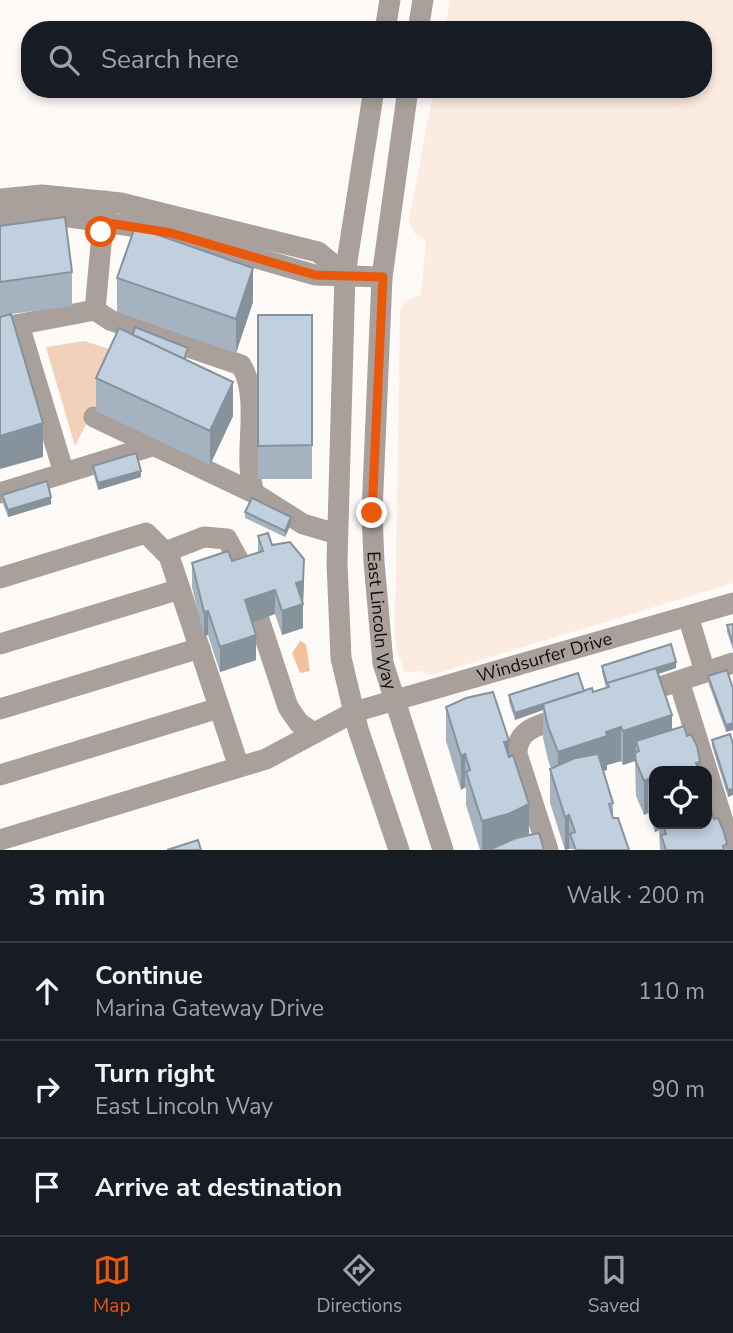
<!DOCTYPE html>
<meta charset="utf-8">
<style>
body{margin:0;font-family:"Nunito Sans",sans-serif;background:#242831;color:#f1f3f6}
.controls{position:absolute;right:21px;bottom:21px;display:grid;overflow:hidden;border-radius:14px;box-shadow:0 4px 10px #0003}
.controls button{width:63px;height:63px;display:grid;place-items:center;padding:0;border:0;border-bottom:2px solid #363941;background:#171b24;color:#f1f3f6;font:35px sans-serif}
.stop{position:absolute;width:21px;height:21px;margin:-16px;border:5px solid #ea580c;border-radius:50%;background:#fff}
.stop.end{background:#ea580c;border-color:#fff;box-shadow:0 2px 7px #0008}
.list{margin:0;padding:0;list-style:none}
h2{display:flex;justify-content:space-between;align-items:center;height:91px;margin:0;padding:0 28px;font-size:30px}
h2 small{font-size:23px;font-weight:400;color:#9ea1a6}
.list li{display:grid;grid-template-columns:46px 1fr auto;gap:21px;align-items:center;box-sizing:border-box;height:98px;padding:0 28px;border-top:2px solid #363941}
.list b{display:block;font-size:26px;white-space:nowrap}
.list p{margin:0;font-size:23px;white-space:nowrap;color:#9ea1a6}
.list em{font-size:23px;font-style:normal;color:#9ea1a6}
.icon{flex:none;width:38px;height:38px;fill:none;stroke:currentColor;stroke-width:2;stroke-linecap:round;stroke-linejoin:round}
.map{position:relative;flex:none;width:733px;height:850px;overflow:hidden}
.search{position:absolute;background:#171b24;box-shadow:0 4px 10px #0003;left:21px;right:21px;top:21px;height:77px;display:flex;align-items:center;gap:18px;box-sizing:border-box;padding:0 24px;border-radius:28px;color:#9ea1a6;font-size:26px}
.sheet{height:385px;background:#171b24}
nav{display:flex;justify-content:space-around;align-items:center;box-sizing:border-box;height:98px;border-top:2px solid #363941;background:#171b24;font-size:19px;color:#9ea1a6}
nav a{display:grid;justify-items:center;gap:4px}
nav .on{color:#ea580c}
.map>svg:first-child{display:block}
.built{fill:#fbebe1}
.green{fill:#f3d0ba}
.water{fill:#f4c09d}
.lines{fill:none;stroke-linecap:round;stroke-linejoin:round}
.minor{stroke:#a9a09b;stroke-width:21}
.wall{fill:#a5b3c0}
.shaded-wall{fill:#86929c}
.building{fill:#c0d0df;stroke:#86929c;stroke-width:2}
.route{stroke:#ea580c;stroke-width:9}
.labels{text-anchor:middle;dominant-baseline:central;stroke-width:6;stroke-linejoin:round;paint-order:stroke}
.street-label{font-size:18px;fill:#130d08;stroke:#fff}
</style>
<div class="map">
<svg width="733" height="850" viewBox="0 0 733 850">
<rect width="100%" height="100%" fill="#fefaf7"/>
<path class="built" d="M450,0H733V583L428,676L422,671L405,673L396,648L395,628L400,311L405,301L421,295L426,240L414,233L409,219L434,89H703V30H445Z"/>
<path class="green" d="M84,341L122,353L75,446L46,347Z"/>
<path class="water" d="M300,641L306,644L310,671L300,673L292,653Z"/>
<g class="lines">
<g class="minor">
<path d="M385,30L390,0"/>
<path d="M418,30L423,0"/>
<path d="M374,89L345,274L337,563L341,658L358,729L399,850"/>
<path id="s1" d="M408,89L382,277L372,513L374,562L383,663L443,850"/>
<path d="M0,199L42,195L121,203L318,252L345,274"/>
<path d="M105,201L95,310L110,320L241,365C262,399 242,454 254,493L303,524L337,534"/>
<path d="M0,219L56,215L131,226L171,233L315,275L382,277"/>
<path d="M19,325L64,473"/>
<path d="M0,328L95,310"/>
<path d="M94,417L254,493"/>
<path d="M0,493L152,446"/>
<path d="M165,552L204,537L227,539L241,565L288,707L299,723L314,733"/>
<path d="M0,578L146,533L169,556L239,767"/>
<path d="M688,616L705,672"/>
<path d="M0,644L180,589"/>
<path d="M679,681L732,850"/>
<path d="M636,695L733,663"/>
<path d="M0,709L200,648"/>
<path d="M0,775L219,708"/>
<path id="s2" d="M0,840L266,759L354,712L733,603"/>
<path d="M548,850L517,754C516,726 546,724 568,716"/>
</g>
</g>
<path class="wall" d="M0,226L72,272V306L11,314L43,457L6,315L0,316Z
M117,278L253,302L236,353L117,312Z
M258,315H312V479H258Z
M133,335L188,354L186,360L233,416L210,465L96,411V378Z
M93,466L141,477L98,490L93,472Z
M2,495L51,504L8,517L2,501Z
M245,512L291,524L285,537L245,518Z
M258,536L272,545L304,583L303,602V628L282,635L275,614L252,622L256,660L220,672L208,635L204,636L192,587V563L232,561L258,553Z
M733,624V650L727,632V625Z
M602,666L676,668L658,674L672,730L700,771H654V824H707L714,819L727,850H660L659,830L655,832L648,813L644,815L636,796L635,761L623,765L621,761L607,765V770L603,771L613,803V818L629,850L569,849L565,850L550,803V769H551L548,760L543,738V710L515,720L509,702V695L584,691L593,692L606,688L602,672Z
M708,676L733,689V730L726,732L708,682Z
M446,707L509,755L529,835L544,850H480L466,805V790L465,787L461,790L446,741Z
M730,734L728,797L712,746V740Z"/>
<path class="shaded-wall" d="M253,268V302L236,353V319Z
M233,382V416L210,465V431Z
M43,423V457L0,469V436Z
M141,471V477L98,490V483Z
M51,497V504L8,517V510Z
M291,517V524L285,537V531Z
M304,559V583L303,605V628L282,635V611L296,583Z
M275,590V614L245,625V600Z
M208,611V635L204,636V612Z
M256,635V660L220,672V647Z
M676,662V668L609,690L608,684Z
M584,691L543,704V710L515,720V713Z
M672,715V749L639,751L636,741V760L635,753V761L623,765V731Z
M733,723V730L726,732V725Z
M621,727V761L607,765V770L558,785V752L606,732Z
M509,741V774L504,742Z
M465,754V787L461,790V756Z
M700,762V771H696V763Z
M648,779V813L644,815V781Z
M733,789V795L728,797V790Z
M529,804V838L491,850H482V821Z
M569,815V849L565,850V817Z
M655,824H659V830L655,832Z"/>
<path class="building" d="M65,217L72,272L0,282V226Z
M135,227L253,268L236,319L117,278Z
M11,314L43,423L0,436V317Z
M258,315H312V445L258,446Z
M135,327L188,348L184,359L133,335Z
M119,328L233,382L210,431L96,378Z
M136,453L141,471L98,483L93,466Z
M47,481L51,497L8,510L2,495Z
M252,498L291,517L285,531L245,512Z
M268,533L272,545L290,542L304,559L303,581L296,583L303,604L282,611L275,590L245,600L256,635L220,647L208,611L204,612L192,563L228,551L232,561L263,551L258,536Z
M733,624V644L727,625Z
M671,644L676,662L607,683V684L602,666Z
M656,668L672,715L623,731L621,727L606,732L607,736L558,752L548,726L543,704L592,688L593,692L609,687L607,683Z
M727,670L733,689V723L726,725L708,676Z
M578,673L584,691L515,713L509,695Z
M493,692L509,741L504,742L509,757L513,755L529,804L508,814L482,821L466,772L470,770L465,754L461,756L446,707L466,698Z
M684,726L687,736L691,734L697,746L700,762L696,763L699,771H654V797L648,779L644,781L636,762L635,753L639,751L636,741Z
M730,734L733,744V789L728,790L712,740Z
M598,754L613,803L609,804L613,818H618L629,850H576L570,834L575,832L569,815L565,817L550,769L575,758Z
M707,799L714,819L718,818L724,832L727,844L723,846L724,850H666L661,835L666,834L663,824H707Z
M539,833L544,850H492L491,849L516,838Z
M198,840L201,850H167Z"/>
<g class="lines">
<path class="route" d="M101,232L102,222L171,233L315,275L383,277L372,513"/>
</g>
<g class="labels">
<g class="street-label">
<text stroke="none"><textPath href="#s1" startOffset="534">East Lincoln Way</textPath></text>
<text stroke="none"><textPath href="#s2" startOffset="576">Windsurfer Drive</textPath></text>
</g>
</g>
</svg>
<div class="controls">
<button><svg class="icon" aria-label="locate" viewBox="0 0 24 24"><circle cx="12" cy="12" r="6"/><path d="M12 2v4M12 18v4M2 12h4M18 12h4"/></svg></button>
</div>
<div class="stop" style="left:101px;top:232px"></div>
<div class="stop end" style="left:372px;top:513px"></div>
<div class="search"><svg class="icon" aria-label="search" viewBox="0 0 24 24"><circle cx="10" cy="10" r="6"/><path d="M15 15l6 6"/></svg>Search here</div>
</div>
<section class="sheet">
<h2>3 min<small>Walk · 200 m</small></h2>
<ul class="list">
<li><svg class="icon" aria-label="ahead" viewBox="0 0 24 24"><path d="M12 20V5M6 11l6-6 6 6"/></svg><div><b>Continue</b><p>Marina Gateway Drive</p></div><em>110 m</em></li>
<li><svg class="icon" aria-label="right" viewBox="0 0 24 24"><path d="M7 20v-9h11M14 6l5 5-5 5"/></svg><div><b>Turn right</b><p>East Lincoln Way</p></div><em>90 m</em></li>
<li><svg class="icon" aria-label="arrive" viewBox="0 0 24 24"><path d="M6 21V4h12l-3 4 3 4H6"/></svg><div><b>Arrive at destination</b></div></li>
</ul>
</section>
<nav>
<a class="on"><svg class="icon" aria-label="map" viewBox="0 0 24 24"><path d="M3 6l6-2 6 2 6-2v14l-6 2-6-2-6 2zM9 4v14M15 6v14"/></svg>Map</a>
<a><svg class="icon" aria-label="directions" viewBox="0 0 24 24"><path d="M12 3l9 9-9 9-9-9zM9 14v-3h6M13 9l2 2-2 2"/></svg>Directions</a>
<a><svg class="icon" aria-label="saved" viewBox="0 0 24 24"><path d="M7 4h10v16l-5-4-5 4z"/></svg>Saved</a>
</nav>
